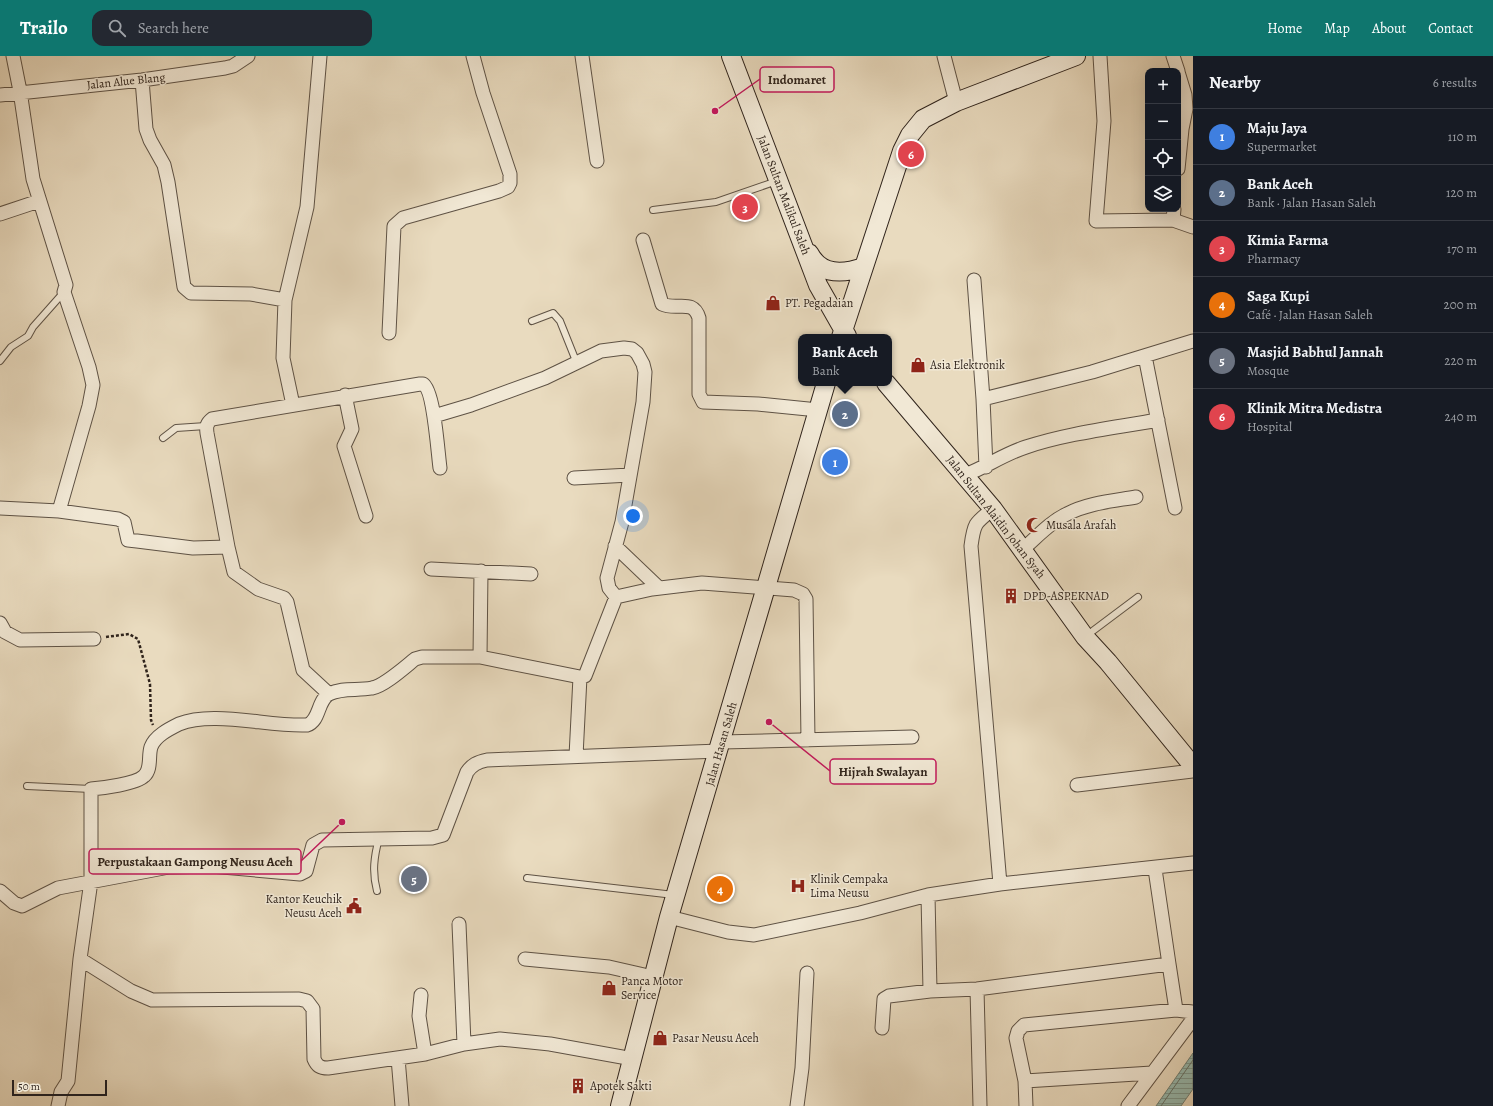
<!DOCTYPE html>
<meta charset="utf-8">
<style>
body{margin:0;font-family:Alegreya,serif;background:#242831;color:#f1f3f6}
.controls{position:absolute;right:12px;top:12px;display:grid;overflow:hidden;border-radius:8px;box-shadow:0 4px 16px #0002}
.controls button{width:36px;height:36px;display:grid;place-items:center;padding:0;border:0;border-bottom:1px solid #363941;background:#171b24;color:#f1f3f6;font:20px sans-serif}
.scale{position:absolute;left:12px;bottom:10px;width:95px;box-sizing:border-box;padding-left:4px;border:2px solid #30241c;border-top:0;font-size:11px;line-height:14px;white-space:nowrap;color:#30241c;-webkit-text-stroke:3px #f1e8d5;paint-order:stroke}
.you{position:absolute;left:633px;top:460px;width:14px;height:14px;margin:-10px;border:3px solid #fff;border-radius:50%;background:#1a73e8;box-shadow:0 0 0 6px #1a73e833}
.badge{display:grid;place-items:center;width:26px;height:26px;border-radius:50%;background:#0f766e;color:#fff;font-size:13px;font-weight:700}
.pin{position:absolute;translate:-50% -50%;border:2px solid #fff;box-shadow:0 1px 4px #0006}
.popup{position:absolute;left:798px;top:278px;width:94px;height:52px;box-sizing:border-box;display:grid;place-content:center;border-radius:8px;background:#171b24;filter:drop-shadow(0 1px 3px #0005);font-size:13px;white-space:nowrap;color:#9ea1a6}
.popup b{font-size:15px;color:#f1f3f6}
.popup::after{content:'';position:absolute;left:50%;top:100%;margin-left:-8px;border:8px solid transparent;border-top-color:#171b24}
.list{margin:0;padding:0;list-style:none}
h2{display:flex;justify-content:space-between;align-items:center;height:52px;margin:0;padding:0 16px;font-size:17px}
h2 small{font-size:13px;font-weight:400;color:#9ea1a6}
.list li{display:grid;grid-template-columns:26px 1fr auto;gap:12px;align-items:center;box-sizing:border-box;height:56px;padding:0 16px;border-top:1px solid #363941}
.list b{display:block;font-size:15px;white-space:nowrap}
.list p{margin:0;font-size:13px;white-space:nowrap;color:#9ea1a6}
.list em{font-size:13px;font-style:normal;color:#9ea1a6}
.icon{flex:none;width:22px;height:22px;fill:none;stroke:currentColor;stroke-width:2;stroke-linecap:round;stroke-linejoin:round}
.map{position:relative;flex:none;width:1193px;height:1050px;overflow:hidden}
header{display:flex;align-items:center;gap:24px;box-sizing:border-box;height:56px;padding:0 20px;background:#0f766e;color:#fff}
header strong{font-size:19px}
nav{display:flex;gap:22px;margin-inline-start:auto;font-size:14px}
.search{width:280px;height:36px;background:#242831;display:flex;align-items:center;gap:10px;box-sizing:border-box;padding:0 14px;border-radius:12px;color:#9ea1a6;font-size:15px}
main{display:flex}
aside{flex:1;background:#171b24}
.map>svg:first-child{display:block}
.water{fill:url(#water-rules);stroke:#6e7f75}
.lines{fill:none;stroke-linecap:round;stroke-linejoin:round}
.shore{stroke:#647066;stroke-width:1}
.lane-casing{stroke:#5e5245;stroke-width:8}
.street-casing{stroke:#5e5245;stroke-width:15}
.secondary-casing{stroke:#30241c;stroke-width:20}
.path{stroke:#30241c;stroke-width:2.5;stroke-dasharray:3 2;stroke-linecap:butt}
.lane{stroke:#f1e8d5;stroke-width:6}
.street{stroke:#f1e8d5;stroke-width:13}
.secondary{stroke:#f1e8d5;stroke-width:18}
.labels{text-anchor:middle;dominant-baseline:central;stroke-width:3;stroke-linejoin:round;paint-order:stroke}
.street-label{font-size:12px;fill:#30241c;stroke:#f1e8d5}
.poi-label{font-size:12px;fill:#30241c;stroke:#f1e8d5;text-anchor:start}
.leader{fill:none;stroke:#c2185b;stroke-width:1.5}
.callout-dot{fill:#c2185b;stroke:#f1e8d5;stroke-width:1.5}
.callout{fill:#f1e8d5;stroke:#c2185b;stroke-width:1.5}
.callout-label{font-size:13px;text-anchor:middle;font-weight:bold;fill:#30241c}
</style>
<header>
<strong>Trailo</strong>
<div class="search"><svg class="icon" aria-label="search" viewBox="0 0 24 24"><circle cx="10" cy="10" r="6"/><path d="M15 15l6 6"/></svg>Search here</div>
<nav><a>Home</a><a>Map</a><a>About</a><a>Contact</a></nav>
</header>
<main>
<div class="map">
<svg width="1193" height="1050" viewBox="0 0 1193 1050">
<defs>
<pattern id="water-rules" width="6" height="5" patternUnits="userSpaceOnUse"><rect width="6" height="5" fill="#97bbb1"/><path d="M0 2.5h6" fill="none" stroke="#7c988f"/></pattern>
</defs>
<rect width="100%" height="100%" fill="#e9dbbf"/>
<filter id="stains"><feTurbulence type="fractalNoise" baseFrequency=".005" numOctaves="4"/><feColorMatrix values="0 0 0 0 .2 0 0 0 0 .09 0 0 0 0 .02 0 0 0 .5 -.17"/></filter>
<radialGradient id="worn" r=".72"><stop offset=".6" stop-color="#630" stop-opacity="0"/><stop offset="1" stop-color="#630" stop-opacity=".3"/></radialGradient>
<path class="water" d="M1193,997V1033L1181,1050H1156Z"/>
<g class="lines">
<path class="shore" d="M1161,1050L1193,1004"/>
<defs>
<path id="lane" d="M653,154L716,146L777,125
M532,265L553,257L560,265L576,305
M0,305L11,291L28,280L33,271L64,236
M163,382L176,372L206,370
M1086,580L1138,541
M27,730L91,733
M527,822L674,839
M377,835C372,816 374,801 379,782"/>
<path id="street" d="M13,0L20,35L33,123L66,229L64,236L89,311L93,329L89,350L59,455
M582,0L597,105
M944,0L956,46
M1100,0L1104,65L1096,165L1173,164
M1173,0L1178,15
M1178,16L1185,39L1186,53L1182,73L1178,113
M142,24L146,73L150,84L164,109L168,126L184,231L191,237L251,238L285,244
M0,39L142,24L225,12L233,10L248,0
M1174,153L1173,164L1193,171
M0,158L39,145
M643,184L662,248C677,255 693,242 699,262V338L703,346L758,348L818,354
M974,224L983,343
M389,277L394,170L403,162L499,135L508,131L510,127V118L483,37L473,0
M1145,300L1175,452
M345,339L352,373L344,390L366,460
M293,349L283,302L285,244L307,151L320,0
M434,360L471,349L545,322L601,295L624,292L632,293L637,297L643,308L645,316L643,346L622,466L607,522L609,532L616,541
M986,411L983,343L1092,316L1193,285
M965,419C986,411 1004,398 1026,391C1068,377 1114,372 1158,364
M574,422L630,419
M0,452L59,455L118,463L124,466L128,484L137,485L193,492L228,491L207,377C206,370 207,367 212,363L420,328H423C434,334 438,398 440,412
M993,453C975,467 974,467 971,490L1000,828
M615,490L659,532
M228,491L234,516L258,533L284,542L287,546L303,614L329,638
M1023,493C1037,481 1050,466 1067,458C1088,447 1113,445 1136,441
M431,513L531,518
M0,567L5,576L20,584L94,583
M480,601L481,515
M722,686L912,681
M576,700L580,621
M1077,729L1193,715
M0,835L14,847L22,850L58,832L169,811L211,810L300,818L306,815L313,789L322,784L432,782L443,779L467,716C472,709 477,706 487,704L719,695
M928,839L930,935
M669,861L728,876L754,879L860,857L928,839L1000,828L1193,807
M459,868L464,988
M80,903L131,935L152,944L299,943L307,945L313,953L314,1003C317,1010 320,1012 328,1012L425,998L464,988L500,983L550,988L633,1003
M525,903L609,911L653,921
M1169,908L1176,954
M977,933L980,1050
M421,939L419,960L425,998
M882,972L884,943L889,940L930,935L977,933L1169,908L1155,813
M398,1002L402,1050
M1025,1025L1152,1017
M58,1050L61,1036L68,1025L80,903L91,825V733C103,732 136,728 144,720C152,713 148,700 151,691C155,680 169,673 179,668C213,654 269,671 307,669C320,665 317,645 329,638C343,631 357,635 372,632C384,630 405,611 415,603L422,601H480L580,621L585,620L616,541L652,533L702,527L794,534L803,538L806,543L808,684
M797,1050L802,1012L807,917
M1026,1050L1025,1025L1016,982L1018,975L1024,969L1176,954L1193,956
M1128,1050L1193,963"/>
<path id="secondary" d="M731,0L818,229L847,280
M809,197C821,220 843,218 864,211
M841,281L902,95L910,79L923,63L956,46L1076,0
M886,327L993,453L1085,581L1108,606L1193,710
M620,1050L669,861L826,327"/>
</defs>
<use href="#lane" class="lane-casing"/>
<use href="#street" class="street-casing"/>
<use href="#secondary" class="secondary-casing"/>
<path class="path" d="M106,581L129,578L138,583L150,628L151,664L153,669"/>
<use href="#lane" class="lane"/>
<use href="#street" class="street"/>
<use href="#secondary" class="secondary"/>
</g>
<defs>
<symbol id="shop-bare" viewBox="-9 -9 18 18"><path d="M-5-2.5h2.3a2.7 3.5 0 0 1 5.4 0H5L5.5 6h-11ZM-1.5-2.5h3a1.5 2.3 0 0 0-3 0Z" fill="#8f2418" stroke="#f1e8d5" stroke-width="2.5" paint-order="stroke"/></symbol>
<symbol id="mosque-bare" viewBox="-9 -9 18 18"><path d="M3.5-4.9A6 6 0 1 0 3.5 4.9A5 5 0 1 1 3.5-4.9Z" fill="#8f2418" stroke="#f1e8d5" stroke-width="2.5" paint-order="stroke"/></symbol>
<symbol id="building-bare" viewBox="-9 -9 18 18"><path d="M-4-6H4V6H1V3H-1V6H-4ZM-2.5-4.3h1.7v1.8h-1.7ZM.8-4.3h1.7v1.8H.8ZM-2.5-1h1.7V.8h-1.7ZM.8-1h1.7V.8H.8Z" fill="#8f2418" stroke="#f1e8d5" stroke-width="2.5" paint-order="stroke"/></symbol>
<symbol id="hospital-bare" viewBox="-9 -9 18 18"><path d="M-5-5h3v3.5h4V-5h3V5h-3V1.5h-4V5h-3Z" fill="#8f2418" stroke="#f1e8d5" stroke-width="2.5" paint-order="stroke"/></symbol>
<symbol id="civic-bare" viewBox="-9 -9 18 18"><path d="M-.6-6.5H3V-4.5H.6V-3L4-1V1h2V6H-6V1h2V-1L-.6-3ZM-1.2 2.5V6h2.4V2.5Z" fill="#8f2418" stroke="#f1e8d5" stroke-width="2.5" paint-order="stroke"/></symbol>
</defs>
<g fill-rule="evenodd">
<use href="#shop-bare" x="762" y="236" width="22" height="22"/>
<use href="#shop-bare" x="907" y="298" width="22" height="22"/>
<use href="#mosque-bare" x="1023" y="458" width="22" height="22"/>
<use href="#building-bare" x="1000" y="529" width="22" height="22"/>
<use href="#hospital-bare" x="787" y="819" width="22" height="22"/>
<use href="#civic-bare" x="343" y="839" width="22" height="22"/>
<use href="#shop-bare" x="598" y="921" width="22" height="22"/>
<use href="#shop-bare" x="649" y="971" width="22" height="22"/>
<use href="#building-bare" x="567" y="1019" width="22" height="22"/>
</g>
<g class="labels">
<g class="street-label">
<text transform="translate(126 25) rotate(-6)">Jalan Alue Blang</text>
<text transform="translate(784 139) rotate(69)">Jalan Sultan Malikul Saleh</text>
<text transform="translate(996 461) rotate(52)">Jalan Sultan Alaidin Johan Syah</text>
<text transform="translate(721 688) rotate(-74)">Jalan Hasan Saleh</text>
</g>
<g class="poi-label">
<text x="785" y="247">PT. Pegadaian</text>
<text x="930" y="309">Asia Elektronik</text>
<text x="1046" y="469">Musala Arafah</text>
<text x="1023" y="540">DPD-ASPEKNAD</text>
<text x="810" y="823">Klinik Cempaka<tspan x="810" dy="14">Lima Neusu</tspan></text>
<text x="342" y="843" text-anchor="end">Kantor Keuchik<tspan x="342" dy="14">Neusu Aceh</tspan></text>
<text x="621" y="925">Panca Motor<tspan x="621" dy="14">Service</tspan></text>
<text x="672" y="982">Pasar Neusu Aceh</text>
<text x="590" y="1030">Apotek Sakti</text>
</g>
</g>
<path class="leader" d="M715 55L760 23M769 666L830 715M342 766L301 805"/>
<g class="callout-dot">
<circle cx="715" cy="55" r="4"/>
<circle cx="769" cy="666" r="4"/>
<circle cx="342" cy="766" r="4"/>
</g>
<g class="callout">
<rect x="760" y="11" width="74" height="25" rx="4"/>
<rect x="830" y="703" width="106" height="25" rx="4"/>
<rect x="89" y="793" width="212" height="25" rx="4"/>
</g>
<g class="callout-label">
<text x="797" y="28">Indomaret</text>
<text x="883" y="720">Hijrah Swalayan</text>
<text x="195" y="810">Perpustakaan Gampong Neusu Aceh</text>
</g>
<rect width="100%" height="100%" filter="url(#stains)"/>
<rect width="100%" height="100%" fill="url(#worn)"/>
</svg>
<div class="controls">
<button>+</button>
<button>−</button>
<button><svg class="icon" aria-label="locate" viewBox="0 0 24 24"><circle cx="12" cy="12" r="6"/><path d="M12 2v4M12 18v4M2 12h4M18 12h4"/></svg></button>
<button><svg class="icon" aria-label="layers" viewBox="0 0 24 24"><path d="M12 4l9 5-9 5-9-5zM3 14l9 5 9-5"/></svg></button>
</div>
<div class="scale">50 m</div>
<div class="you"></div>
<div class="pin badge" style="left:835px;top:406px;background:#3f7fe0">1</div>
<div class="pin badge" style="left:845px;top:358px;background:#5c6f8a">2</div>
<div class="popup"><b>Bank Aceh</b>Bank</div>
<div class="pin badge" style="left:745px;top:151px;background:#e0444e">3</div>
<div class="pin badge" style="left:720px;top:833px;background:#e8710a">4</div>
<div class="pin badge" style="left:414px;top:823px;background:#6b7280">5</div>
<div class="pin badge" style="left:911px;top:98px;background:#e0444e">6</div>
</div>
<aside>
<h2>Nearby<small>6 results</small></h2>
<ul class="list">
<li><span class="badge" style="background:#3f7fe0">1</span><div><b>Maju Jaya</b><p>Supermarket</p></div><em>110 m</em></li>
<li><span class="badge" style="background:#5c6f8a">2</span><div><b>Bank Aceh</b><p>Bank · Jalan Hasan Saleh</p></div><em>120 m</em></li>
<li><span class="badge" style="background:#e0444e">3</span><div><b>Kimia Farma</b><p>Pharmacy</p></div><em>170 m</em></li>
<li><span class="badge" style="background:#e8710a">4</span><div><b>Saga Kupi</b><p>Café · Jalan Hasan Saleh</p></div><em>200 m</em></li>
<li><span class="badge" style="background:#6b7280">5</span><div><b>Masjid Babhul Jannah</b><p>Mosque</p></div><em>220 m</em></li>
<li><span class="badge" style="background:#e0444e">6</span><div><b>Klinik Mitra Medistra</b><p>Hospital</p></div><em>240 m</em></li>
</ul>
</aside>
</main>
